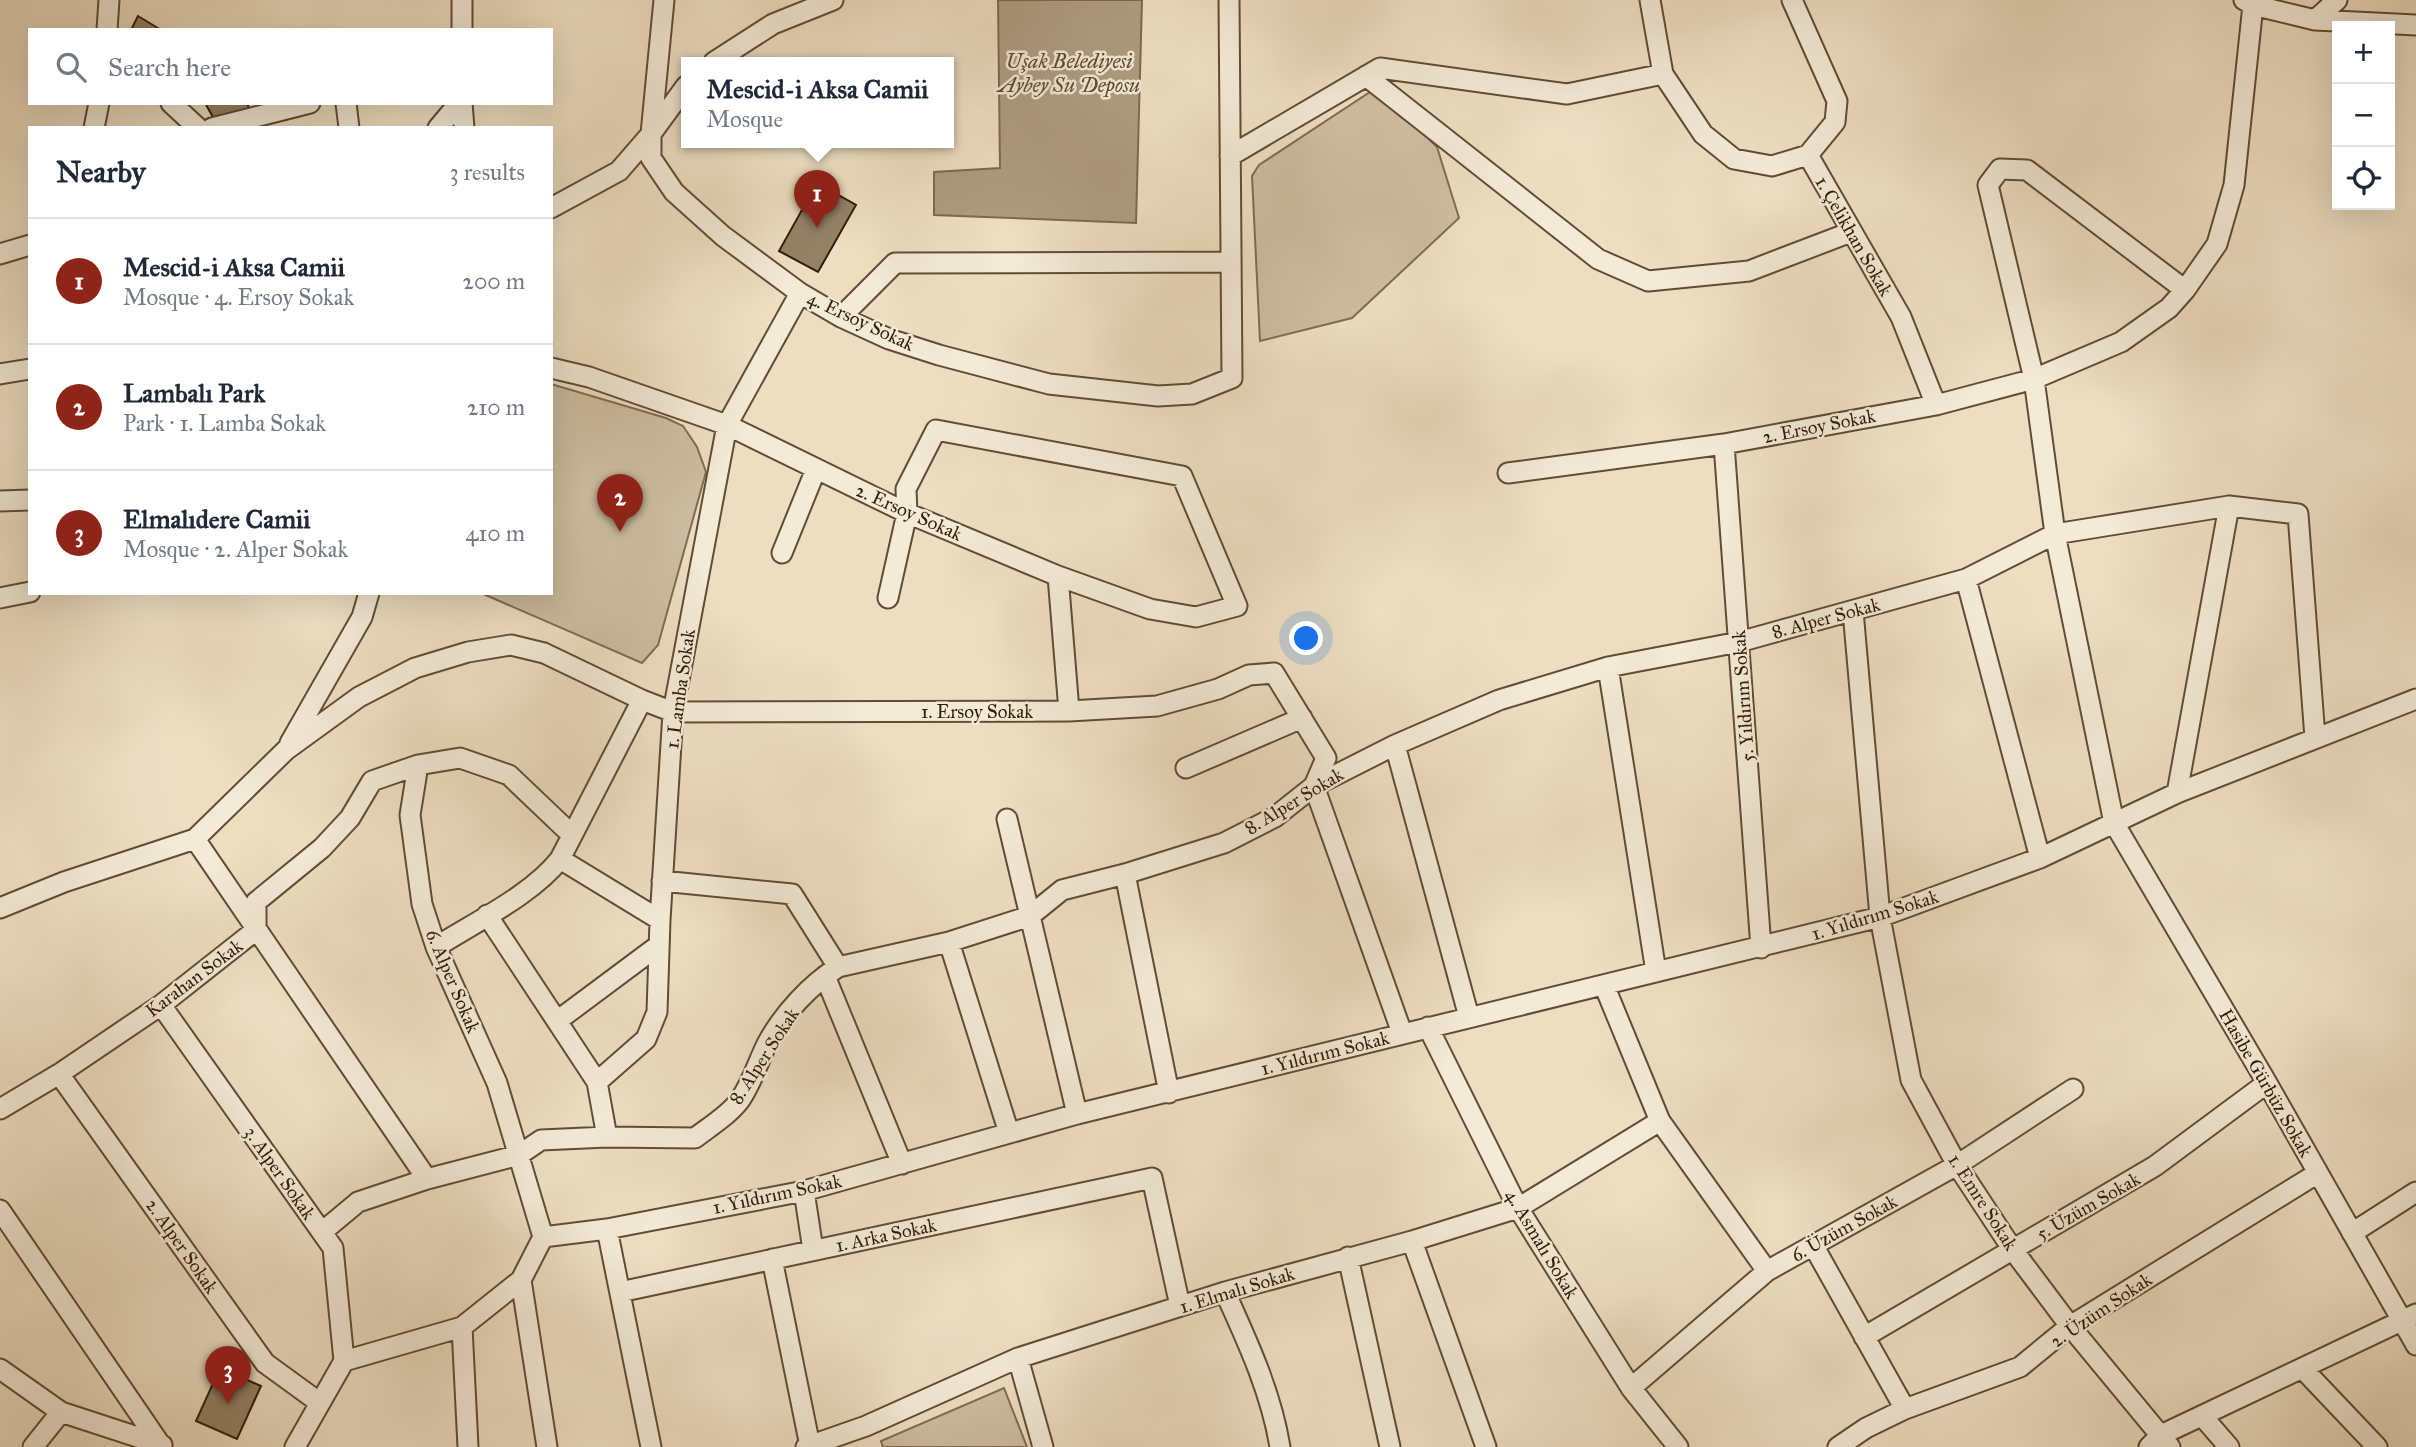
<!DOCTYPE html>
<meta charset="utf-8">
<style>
body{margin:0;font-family:"IM FELL Great Primer",serif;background:#f6f6f7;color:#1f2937}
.controls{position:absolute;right:21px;top:21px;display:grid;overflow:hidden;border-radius:0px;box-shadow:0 7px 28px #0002}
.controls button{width:63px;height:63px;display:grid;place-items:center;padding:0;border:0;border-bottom:2px solid #e0e1e3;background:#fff;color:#1f2937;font:35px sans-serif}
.you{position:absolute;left:1307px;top:639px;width:24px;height:24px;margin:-18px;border:5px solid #fff;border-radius:50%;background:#1a73e8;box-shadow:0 0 0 10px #1a73e833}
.badge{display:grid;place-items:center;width:46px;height:46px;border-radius:50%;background:#8f2418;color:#fff;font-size:23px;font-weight:700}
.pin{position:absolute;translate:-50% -58px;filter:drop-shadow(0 2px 4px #0008)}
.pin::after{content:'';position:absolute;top:37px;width:24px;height:21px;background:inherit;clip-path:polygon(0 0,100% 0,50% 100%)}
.popup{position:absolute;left:681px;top:57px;width:273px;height:91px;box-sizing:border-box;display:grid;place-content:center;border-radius:0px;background:#fff;filter:drop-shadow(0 2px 5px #0005);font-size:23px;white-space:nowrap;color:#747a83}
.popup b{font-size:26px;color:#1f2937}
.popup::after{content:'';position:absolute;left:50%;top:100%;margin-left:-14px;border:14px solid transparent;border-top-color:#fff}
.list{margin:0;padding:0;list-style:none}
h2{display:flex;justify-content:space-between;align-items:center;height:91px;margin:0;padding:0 28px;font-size:30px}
h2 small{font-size:23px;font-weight:400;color:#747a83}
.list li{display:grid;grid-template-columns:46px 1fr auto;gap:21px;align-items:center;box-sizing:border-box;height:126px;padding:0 28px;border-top:2px solid #e0e1e3}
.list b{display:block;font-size:26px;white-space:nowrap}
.list p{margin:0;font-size:23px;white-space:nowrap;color:#747a83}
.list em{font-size:23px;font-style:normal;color:#747a83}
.icon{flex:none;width:38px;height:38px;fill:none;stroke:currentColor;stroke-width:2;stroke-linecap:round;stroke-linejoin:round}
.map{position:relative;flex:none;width:2416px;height:1447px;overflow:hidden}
.search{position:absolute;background:#fff;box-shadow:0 7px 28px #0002;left:28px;top:28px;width:525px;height:77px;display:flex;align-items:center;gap:18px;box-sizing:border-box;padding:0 24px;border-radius:0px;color:#747a83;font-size:26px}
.panel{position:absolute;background:#fff;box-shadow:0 7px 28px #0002;left:28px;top:126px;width:525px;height:469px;border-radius:0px}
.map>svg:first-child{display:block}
.green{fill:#cdbda1;stroke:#806c52;stroke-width:2}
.water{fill:#ae9c81;stroke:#7d694e;stroke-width:2}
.building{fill:#948166;stroke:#331c02;stroke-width:2}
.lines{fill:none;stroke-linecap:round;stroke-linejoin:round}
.street-casing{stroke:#624c32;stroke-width:23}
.street{stroke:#f3ead7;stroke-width:19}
.labels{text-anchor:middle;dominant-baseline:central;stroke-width:5;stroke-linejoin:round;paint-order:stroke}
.street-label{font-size:19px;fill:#331c02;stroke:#f3ead7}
.water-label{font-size:21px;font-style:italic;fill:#5e492e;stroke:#f3ead7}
</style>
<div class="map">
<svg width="2416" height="1447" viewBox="0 0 2416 1447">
<rect width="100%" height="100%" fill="#eddec2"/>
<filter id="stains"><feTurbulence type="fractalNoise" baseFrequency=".00286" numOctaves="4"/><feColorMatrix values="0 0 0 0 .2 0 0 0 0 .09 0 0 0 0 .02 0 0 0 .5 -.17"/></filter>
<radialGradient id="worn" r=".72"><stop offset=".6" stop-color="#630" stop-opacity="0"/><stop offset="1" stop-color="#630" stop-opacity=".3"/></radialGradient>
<path class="green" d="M1376,88L1437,147L1459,218L1352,318L1260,341L1252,176L1259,165Z
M551,384L666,418L683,426L697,447L706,472L658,645L642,663L481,593H551Z
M1004,1388L1027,1447H883L881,1441Z"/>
<path class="water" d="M998,0H1142L1136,223L934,215V172L1000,168Z"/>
<path class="building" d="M138,16L161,30H131Z
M205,103H247L249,108L218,126Z
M817,183L856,205L818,272L779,251Z
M220,1368L261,1386L237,1439L196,1421Z"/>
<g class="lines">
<defs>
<path id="street" d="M664,0L651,134V158L674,192L723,236L800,293L841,317L889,339L939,355L1049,384L1158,396L1192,394L1232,378L1229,0
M1650,0L1663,74L1703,134L1734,159L1772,166L1808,155L1901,317L1936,405
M1792,0L1837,101L1835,122L1808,155
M2244,0L2253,5L2315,20L2416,25
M2315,20L2337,0
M107,30L109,0
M462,30V0
M714,62L773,24L833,0
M1366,76L1598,259L1648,281L1749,271L1851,232
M171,103L198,128
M346,103L349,128
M462,103L464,128
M94,128L99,103
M212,128L310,103
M438,128L459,103
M1230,156L1380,68L1567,94L1663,74
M551,208L619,171L651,134L686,86
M0,254L30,245
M2185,290L2027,170L2000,169L1988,185L2034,379L2055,534L2114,823L2267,1083L2416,1345
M841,317L895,263L1231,262
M551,368L589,377L727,425L907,513L1058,576L1150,609L1196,617L1237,606L1182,476L936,430L906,489L907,513L888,598
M0,374L30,369
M1724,444L1761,948
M1508,473L1724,444L1936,405L2034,379L2121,342L2169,308L2185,290L2217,244L2234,185L2253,5
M0,501L30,500
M782,553L816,469
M1058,576L1069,711
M1966,579L2040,858
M0,598L30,592
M1853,611L1880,917L1911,1080L1957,1165L2013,1250L2070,1326L2170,1447
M1608,667L1656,972
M290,743L362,617L369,593
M1395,745L1469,1017
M418,765L460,758L509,775L572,835
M1186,768L1302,718
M2177,793L2229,506
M1007,819L1077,1114
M195,839L427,1179
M560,859L660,920
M1125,874L1169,1093
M662,881L792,894L838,967
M0,908L64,882L195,839L286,750L359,697L415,668L468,652L511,645L544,653L642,700L673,712L1069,711L1157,706L1218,689L1249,675L1274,673L1326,758L1314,786L1402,1033
M487,915L597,1082L607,1137
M949,942L1009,1133
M436,947C475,922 532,895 560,859L642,700
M825,976L902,1164
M1604,985L1660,1121L1767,1271
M161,1005L333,1248L344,1361
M557,1021L659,945
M1428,1027L1518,1208L1631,1388L1678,1447
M59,1074L265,1363L320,1403
M597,1082L646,1039L657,1012L660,920L673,712L727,425L800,293
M0,1109L59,1074L161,1005L256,930V902L322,848L350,818L372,781L418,765L410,815L422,904L436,947L497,1083L543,1237
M804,1191L813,1250
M0,1210L160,1444
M607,1229L651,1447
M322,1232L358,1202L427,1179L519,1155L541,1140L607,1137L695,1138C709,1127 729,1115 740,1100C753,1081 758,1061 768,1042C784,1013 810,985 838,967L949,942L1030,916L1062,890L1125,874L1224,843L1275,817L1314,786L1395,745L1499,700L1608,667L1739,642L1966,579L2055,534L2229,506L2298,514L2315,738
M2352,1233L2416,1192
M1412,1241L1486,1447
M1813,1245L1905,1409
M1348,1257L1390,1447
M772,1259L810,1446
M521,1280L547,1447
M620,1292L1152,1178L1180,1306
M1225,1292C1248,1343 1271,1392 1280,1447
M462,1327L468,1447
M1864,1337L2155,1166L2267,1083
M1018,1358L1043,1447
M0,1369L61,1412L162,1445
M2303,1369L2377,1447
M1631,1388L1767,1271L1957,1165L2073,1089
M2203,1417L2229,1447
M33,1447L61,1412
M295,1447L344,1361L462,1327L521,1280L543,1237L607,1229L804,1191L1077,1114L1880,917L2040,858L2177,793L2416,699
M806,1447L866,1426L1018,1358L1225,1292L1412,1241L1518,1208L1660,1121
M1838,1447L1866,1428L1905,1409L2020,1367L2070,1326L2318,1173
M2149,1447L2161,1435L2416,1314"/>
</defs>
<use href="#street" class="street-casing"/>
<use href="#street" class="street"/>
</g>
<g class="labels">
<g class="street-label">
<text transform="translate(1854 236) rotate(60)">1. Çelikhan Sokak</text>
<text transform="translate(861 321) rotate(25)">4. Ersoy Sokak</text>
<text transform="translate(1819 426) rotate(-11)">2. Ersoy Sokak</text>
<text transform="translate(909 512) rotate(24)">2. Ersoy Sokak</text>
<text transform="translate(1826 618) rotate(-15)">8. Alper Sokak</text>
<text transform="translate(680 689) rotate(-82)">1. Lamba Sokak</text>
<text transform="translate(1743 696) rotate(-94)">5. Yıldırım Sokak</text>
<text x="977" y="711">1. Ersoy Sokak</text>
<text transform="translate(1294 801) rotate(-31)">8. Alper Sokak</text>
<text transform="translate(1875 915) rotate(-17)">1. Yıldırım Sokak</text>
<text transform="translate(194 978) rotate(-37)">Karahan Sokak</text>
<text transform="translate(453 981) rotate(67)">6. Alper Sokak</text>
<text transform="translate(1325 1053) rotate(-14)">1. Yıldırım Sokak</text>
<text transform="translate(764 1056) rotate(-57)">8. Alper Sokak</text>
<text transform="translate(2266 1083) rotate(60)">Hasibe Gürbüz Sokak</text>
<text transform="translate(280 1173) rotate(55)">3. Alper Sokak</text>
<text transform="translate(777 1194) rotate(-12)">1. Yıldırım Sokak</text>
<text transform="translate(1983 1202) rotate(57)">1. Emre Sokak</text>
<text transform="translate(2088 1206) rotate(-30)">5. Üzüm Sokak</text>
<text transform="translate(1844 1228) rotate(-29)">6. Üzüm Sokak</text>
<text transform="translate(886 1235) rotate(-12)">1. Arka Sokak</text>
<text transform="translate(1542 1244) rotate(59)">4. Asmalı Sokak</text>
<text transform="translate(182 1246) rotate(55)">2. Alper Sokak</text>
<text transform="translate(1237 1290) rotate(-17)">1. Elmalı Sokak</text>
<text transform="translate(2101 1310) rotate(-34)">2. Üzüm Sokak</text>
</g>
<g class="water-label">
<text x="1069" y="61">Uşak Belediyesi<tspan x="1069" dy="24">Aybey Su Deposu</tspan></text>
</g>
</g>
<rect width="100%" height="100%" filter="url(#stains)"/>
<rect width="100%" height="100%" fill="url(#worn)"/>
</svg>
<div class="controls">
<button>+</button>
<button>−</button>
<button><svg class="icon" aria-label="locate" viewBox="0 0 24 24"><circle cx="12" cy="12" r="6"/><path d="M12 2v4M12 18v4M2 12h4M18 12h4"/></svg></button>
</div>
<div class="you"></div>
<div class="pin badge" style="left:817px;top:228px">1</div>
<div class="popup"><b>Mescid-i Aksa Camii</b>Mosque</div>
<div class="pin badge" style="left:620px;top:532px">2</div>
<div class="pin badge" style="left:228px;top:1404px">3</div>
<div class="search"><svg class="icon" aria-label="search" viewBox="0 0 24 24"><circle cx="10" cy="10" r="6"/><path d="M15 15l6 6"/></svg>Search here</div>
<section class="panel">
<h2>Nearby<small>3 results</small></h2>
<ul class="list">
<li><span class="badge">1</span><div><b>Mescid-i Aksa Camii</b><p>Mosque · 4. Ersoy Sokak</p></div><em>200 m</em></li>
<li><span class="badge">2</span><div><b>Lambalı Park</b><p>Park · 1. Lamba Sokak</p></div><em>210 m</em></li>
<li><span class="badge">3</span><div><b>Elmalıdere Camii</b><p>Mosque · 2. Alper Sokak</p></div><em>410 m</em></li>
</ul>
</section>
</div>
